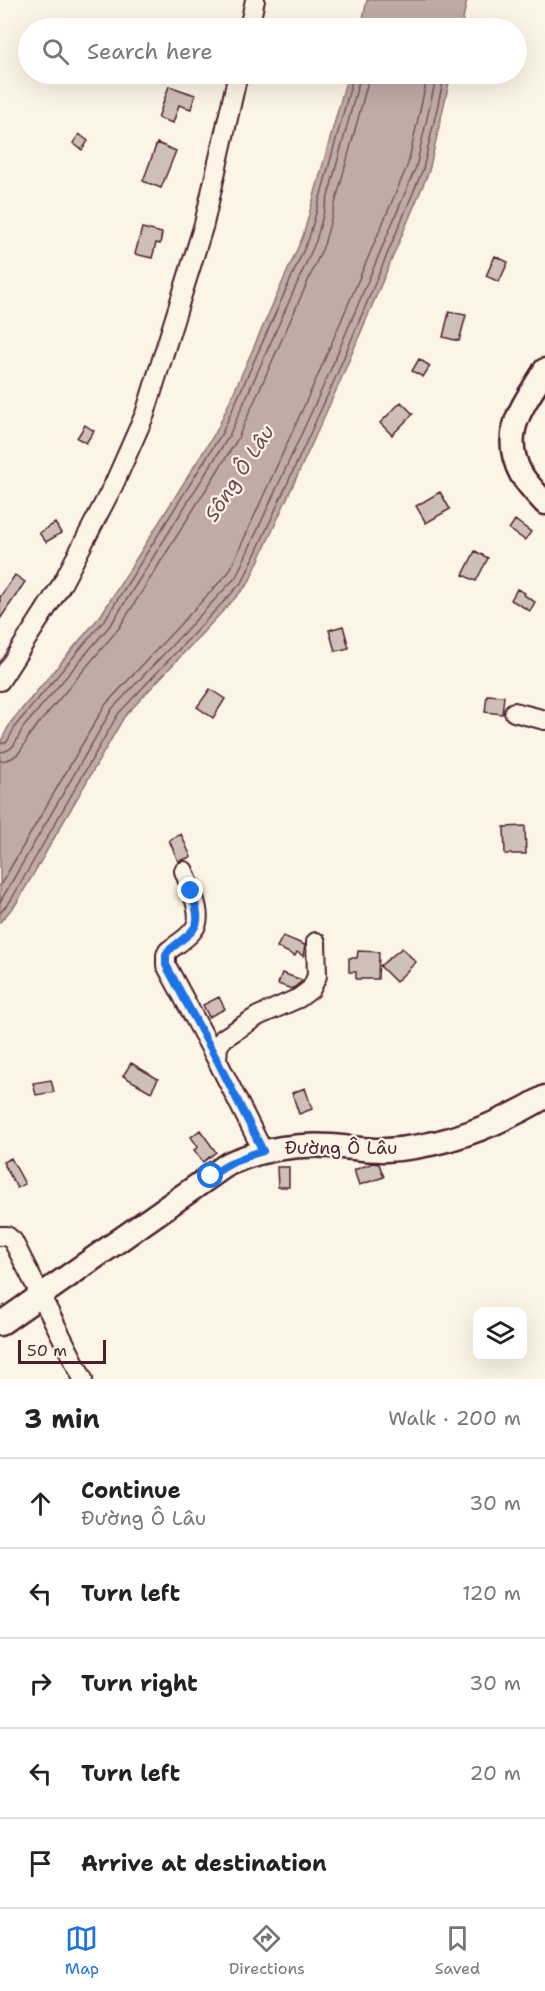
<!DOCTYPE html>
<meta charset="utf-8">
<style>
body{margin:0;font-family:"Shantell Sans",sans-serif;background:#f6f6f6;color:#222}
.controls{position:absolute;right:18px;bottom:18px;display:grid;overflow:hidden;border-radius:12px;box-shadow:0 6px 24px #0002}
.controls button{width:54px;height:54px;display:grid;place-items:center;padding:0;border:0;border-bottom:2px solid #e0e0e0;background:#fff;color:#222;font:30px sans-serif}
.scale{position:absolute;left:18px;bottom:15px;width:88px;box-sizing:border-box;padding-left:6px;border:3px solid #4a1f2b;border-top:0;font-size:16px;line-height:21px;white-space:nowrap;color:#4a1f2b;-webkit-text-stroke:4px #fcf5e5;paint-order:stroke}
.stop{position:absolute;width:18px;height:18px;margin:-14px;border:4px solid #1a73e8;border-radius:50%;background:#fff}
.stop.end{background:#1a73e8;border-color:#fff;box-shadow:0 2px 6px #0008}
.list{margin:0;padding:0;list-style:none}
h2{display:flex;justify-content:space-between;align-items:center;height:78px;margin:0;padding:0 24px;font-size:26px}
h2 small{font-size:20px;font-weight:400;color:#767676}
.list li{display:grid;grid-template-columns:39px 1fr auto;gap:18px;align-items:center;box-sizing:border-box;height:90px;padding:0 24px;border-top:2px solid #e0e0e0}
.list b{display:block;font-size:22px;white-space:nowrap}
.list p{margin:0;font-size:20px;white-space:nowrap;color:#767676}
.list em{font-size:20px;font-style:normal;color:#767676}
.icon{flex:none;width:33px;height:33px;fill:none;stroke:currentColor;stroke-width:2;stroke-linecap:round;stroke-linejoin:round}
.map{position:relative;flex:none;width:545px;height:1379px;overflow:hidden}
.search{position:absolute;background:#fff;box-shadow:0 6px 24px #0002;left:18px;right:18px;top:18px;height:66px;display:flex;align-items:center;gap:15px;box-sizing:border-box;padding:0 21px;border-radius:33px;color:#767676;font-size:22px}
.sheet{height:528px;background:#fff}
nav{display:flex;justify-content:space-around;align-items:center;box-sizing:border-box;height:84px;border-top:2px solid #e0e0e0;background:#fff;font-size:16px;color:#767676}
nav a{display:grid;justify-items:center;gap:3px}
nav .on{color:#1a73e8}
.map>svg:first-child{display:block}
.water{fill:#c0aca5;stroke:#917474;stroke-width:1.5}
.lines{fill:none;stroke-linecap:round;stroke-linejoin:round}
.shore{stroke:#79575c;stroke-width:1.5}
.building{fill:#cfc0b7;stroke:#4a1f2b;stroke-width:1.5}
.minor-casing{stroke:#4a1f2b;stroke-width:22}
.major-casing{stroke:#4a1f2b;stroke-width:27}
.minor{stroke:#fcf5e5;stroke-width:18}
.major{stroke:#fcf5e5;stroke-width:22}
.route{stroke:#1a73e8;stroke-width:8}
.labels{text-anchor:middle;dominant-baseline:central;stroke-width:4.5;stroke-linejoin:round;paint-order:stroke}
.street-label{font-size:18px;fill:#4a1f2b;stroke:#fcf5e5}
.water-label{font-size:20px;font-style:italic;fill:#6d4950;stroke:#fcf5e5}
</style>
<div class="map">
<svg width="545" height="1379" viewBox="0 0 545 1379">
<rect width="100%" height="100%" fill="#fcf5e5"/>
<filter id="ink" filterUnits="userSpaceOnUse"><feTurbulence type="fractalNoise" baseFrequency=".0167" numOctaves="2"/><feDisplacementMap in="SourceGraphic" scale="12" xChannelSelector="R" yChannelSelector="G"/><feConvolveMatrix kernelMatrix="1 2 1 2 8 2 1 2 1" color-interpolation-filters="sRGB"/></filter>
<g filter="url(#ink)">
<path class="water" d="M367,0H467L461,28H361Z
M348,74H451L429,171L339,384L248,584L124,717L16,904L0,922V743L11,722L101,615L217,430L303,236Z"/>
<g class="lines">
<path class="shore" d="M0,744L7,742L16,725L106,618L222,433L309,238L354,74
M0,752C14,751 17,740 22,729L112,623L229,436L316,241L361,74
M0,761C18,760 23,748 30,734L119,628L237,440L324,245L370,74
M0,886L105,705L229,572L318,375L408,164L428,74
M0,902L112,709L236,577L327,378L416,167L437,74
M0,913L11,900L118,714L243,581L334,381L423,169L445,74"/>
</g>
<path class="building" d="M169,86L195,95L191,109L179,105L173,123L158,118Z
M79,134L88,141L82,150L73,143Z
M157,143L176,151L161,188L143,181Z
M142,228L162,233L160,244L156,243L152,258L135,254Z
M495,256L508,262L499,282L486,276Z
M449,312L466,315L459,341L443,337Z
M419,359L430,366L423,377L412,371Z
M401,402L413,414L392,435L380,423Z
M85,425L94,431L86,443L77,438Z
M440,492L450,509L426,523L416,506Z
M515,520L531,532L525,540L509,529Z
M55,523L61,533L46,542L39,533Z
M475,551L488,558L476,581L463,575Z
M15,575L25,582L0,619V597Z
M517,589L525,593L524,595L535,602L530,611L511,600Z
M343,626L349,648L335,651L329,630Z
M210,689L225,699L213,718L197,707Z
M487,695L504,696L502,714L485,712Z
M525,826L526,854H505L504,827Z
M181,834L191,857L178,861L169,840Z
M283,936L305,945L303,956L297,952L295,956L277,947Z
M402,948L416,962L396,982L380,966Z
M358,951L379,952L378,979H356V972H349V958H357Z
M282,973L302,980L301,982L292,989L278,984Z
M219,997L225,1009L209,1017L203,1005Z
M131,1063L158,1079L151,1092L123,1076Z
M51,1080L54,1092L36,1095L33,1083Z
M305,1088L312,1109L299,1114L292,1093Z
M200,1130L216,1152L203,1162L194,1150L198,1147L191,1137Z
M11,1158L25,1184L17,1188L3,1162Z
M373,1163L379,1164L384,1177L359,1185L354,1170Z
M277,1167H289V1187H278Z"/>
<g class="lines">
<defs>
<path id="minor" d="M249,28L255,0
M0,681L62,584L114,484L145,414L204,224L238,74
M514,712L545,720
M184,871C189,885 205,916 194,929C188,938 177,944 168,951L166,955V965L217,1060L263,1151
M217,1060L218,1046L224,1038L258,1016L299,998L311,989L317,976L316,942
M0,1236H7L13,1241L83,1379"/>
<path id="major" d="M545,370C524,405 499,432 521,474C527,484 537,494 545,503
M0,1324L228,1164C261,1149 295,1144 331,1146C349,1147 368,1151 386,1150C443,1147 496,1126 545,1097"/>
</defs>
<use href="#minor" class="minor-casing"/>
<use href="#major" class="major-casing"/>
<use href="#minor" class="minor"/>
<use href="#major" class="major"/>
</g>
</g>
<g class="lines" filter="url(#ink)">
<path class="route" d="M191,891C204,929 197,927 168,951L166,955V965L217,1060L263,1151C243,1156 227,1164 211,1176"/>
</g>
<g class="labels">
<g class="street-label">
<text x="341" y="1148">Đường Ô Lâu</text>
</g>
<g class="water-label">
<text transform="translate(239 473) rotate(-57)">Sông Ô Lâu</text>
</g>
</g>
</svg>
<div class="controls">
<button><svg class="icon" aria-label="layers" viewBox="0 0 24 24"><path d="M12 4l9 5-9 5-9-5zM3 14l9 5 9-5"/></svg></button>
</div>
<div class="scale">50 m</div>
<div class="stop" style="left:211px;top:1176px"></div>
<div class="stop end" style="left:191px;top:891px"></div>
<div class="search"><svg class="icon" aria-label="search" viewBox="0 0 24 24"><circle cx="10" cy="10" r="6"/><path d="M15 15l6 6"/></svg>Search here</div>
</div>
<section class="sheet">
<h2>3 min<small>Walk · 200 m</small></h2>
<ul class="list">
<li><svg class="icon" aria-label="ahead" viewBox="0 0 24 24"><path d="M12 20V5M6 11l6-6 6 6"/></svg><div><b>Continue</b><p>Đường Ô Lâu</p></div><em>30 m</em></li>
<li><svg class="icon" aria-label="left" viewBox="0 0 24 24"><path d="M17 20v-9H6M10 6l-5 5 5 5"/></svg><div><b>Turn left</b></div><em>120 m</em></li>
<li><svg class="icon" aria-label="right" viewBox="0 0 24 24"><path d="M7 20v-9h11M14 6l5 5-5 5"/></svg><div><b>Turn right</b></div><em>30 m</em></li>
<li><svg class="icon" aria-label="left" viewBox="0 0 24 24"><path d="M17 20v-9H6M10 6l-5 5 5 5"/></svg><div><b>Turn left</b></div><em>20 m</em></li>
<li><svg class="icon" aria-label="arrive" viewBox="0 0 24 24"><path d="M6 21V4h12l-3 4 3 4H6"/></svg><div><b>Arrive at destination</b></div></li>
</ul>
</section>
<nav>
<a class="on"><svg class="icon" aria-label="map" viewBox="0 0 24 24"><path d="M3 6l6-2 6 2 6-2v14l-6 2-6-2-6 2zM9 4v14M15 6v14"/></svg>Map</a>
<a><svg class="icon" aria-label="directions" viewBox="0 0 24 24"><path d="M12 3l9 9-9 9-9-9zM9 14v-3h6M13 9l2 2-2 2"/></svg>Directions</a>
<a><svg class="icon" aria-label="saved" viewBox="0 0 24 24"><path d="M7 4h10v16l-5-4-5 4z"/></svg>Saved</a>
</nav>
